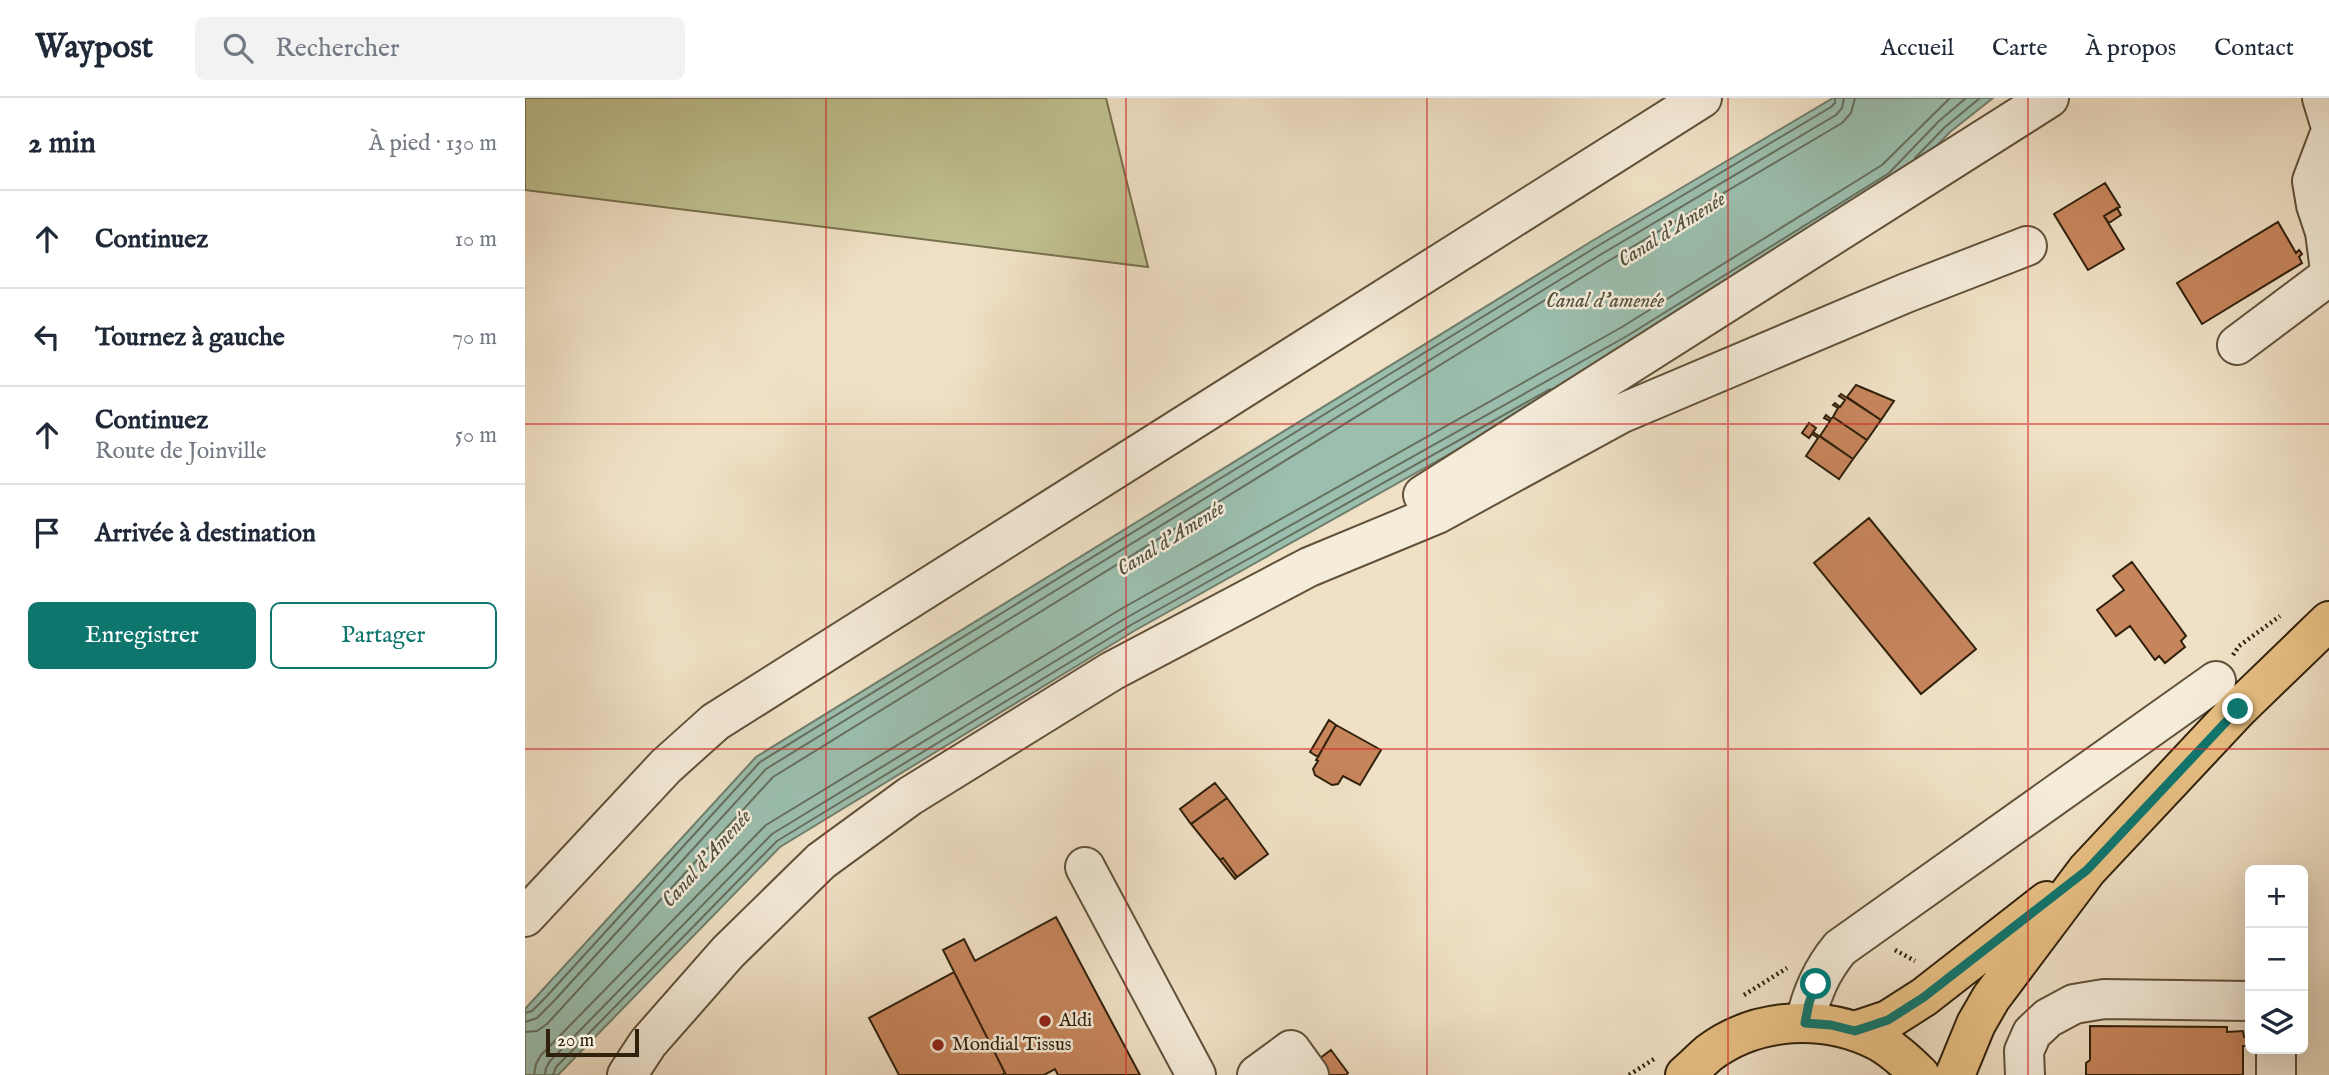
<!DOCTYPE html>
<html lang="fr">
<meta charset="utf-8">
<style>
body{margin:0;font-family:"IM FELL English",serif;background:#f2f2f3;color:#1f2937}
.controls{position:absolute;right:21px;bottom:21px;display:grid;overflow:hidden;border-radius:10px;box-shadow:0 7px 28px #0002}
.controls button{width:63px;height:63px;display:grid;place-items:center;padding:0;border:0;border-bottom:2px solid #e0e1e3;background:#fff;color:#1f2937;font:35px sans-serif}
.scale{position:absolute;left:21px;bottom:18px;width:93px;box-sizing:border-box;padding-left:7px;border:4px solid #30210c;border-top:0;font-size:19px;line-height:24px;white-space:nowrap;color:#30210c;-webkit-text-stroke:5px #f5ecda;paint-order:stroke}
.stop{position:absolute;width:21px;height:21px;margin:-16px;border:5px solid #0f766e;border-radius:50%;background:#fff}
.stop.end{background:#0f766e;border-color:#fff;box-shadow:0 2px 7px #0008}
.list{margin:0;padding:0;list-style:none}
h2{display:flex;justify-content:space-between;align-items:center;height:91px;margin:0;padding:0 28px;font-size:30px}
h2 small{font-size:23px;font-weight:400;color:#747a83}
.list li{display:grid;grid-template-columns:46px 1fr auto;gap:21px;align-items:center;box-sizing:border-box;height:98px;padding:0 28px;border-top:2px solid #e0e1e3}
.list b{display:block;font-size:26px;white-space:nowrap}
.list p{margin:0;font-size:23px;white-space:nowrap;color:#747a83}
.list em{font-size:23px;font-style:normal;color:#747a83}
.actions{display:flex;gap:14px;padding:21px 28px}
.actions a{flex:1;padding:16px 0;border:2px solid #0f766e;border-radius:10px;text-align:center;font-size:24px;color:#0f766e}
.actions .main{background:#0f766e;color:#fff}
.icon{flex:none;width:38px;height:38px;fill:none;stroke:currentColor;stroke-width:2;stroke-linecap:round;stroke-linejoin:round}
.map{position:relative;flex:none;width:1804px;height:977px;overflow:hidden}
header{display:flex;align-items:center;gap:42px;box-sizing:border-box;height:98px;padding:0 35px;background:#fff;border-bottom:2px solid #e0e1e3}
header strong{font-size:33px}
nav{display:flex;gap:38px;margin-inline-start:auto;font-size:24px}
.search{width:490px;height:63px;background:#f2f2f3;display:flex;align-items:center;gap:18px;box-sizing:border-box;padding:0 24px;border-radius:10px;color:#747a83;font-size:26px}
main{display:flex}
aside{flex:1;background:#fff}
.map>svg:first-child{display:block}
.green{fill:#c0c191;stroke:#78714e;stroke-width:2}
.water{fill:#9bbeae;stroke:#707f6d;stroke-width:2}
.lines{fill:none;stroke-linecap:round;stroke-linejoin:round}
.shore{stroke:#66705d;stroke-width:2}
.building{fill:#c7855c;stroke:#30210c;stroke-width:2}
.minor-casing{stroke:#60513a;stroke-width:42}
.major-casing{stroke:#30210c;stroke-width:42}
.path{stroke:#30210c;stroke-width:4.5;stroke-dasharray:2 3.5;stroke-linecap:butt}
.minor{stroke:#f5ecda;stroke-width:38}
.major{stroke:#e8c083;stroke-width:38}
.route{stroke:#0f766e;stroke-width:9}
.grid{fill:none;stroke:#d62828;stroke-width:2;stroke-opacity:0.55}
.poi-dot{fill:#8f2418;stroke:#f5ecda;stroke-width:2.5}
.labels{text-anchor:middle;dominant-baseline:central;stroke-width:5;stroke-linejoin:round;paint-order:stroke}
.poi-label{font-size:19px;fill:#30210c;stroke:#f5ecda;text-anchor:start}
.water-label{font-size:21px;font-style:italic;fill:#50503d;stroke:#f5ecda}
</style>
<header>
<strong>Waypost</strong>
<div class="search"><svg class="icon" aria-label="search" viewBox="0 0 24 24"><circle cx="10" cy="10" r="6"/><path d="M15 15l6 6"/></svg>Rechercher</div>
<nav><a>Accueil</a><a>Carte</a><a>À propos</a><a>Contact</a></nav>
</header>
<main>
<aside>
<h2>2 min<small>À pied · 130 m</small></h2>
<ul class="list">
<li><svg class="icon" aria-label="ahead" viewBox="0 0 24 24"><path d="M12 20V5M6 11l6-6 6 6"/></svg><div><b>Continuez</b></div><em>10 m</em></li>
<li><svg class="icon" aria-label="left" viewBox="0 0 24 24"><path d="M17 20v-9H6M10 6l-5 5 5 5"/></svg><div><b>Tournez à gauche</b></div><em>70 m</em></li>
<li><svg class="icon" aria-label="ahead" viewBox="0 0 24 24"><path d="M12 20V5M6 11l6-6 6 6"/></svg><div><b>Continuez</b><p>Route de Joinville</p></div><em>50 m</em></li>
<li><svg class="icon" aria-label="arrive" viewBox="0 0 24 24"><path d="M6 21V4h12l-3 4 3 4H6"/></svg><div><b>Arrivée à destination</b></div></li>
</ul>
<div class="actions"><a class="main">Enregistrer</a><a>Partager</a></div>
</aside>
<div class="map">
<svg width="1804" height="977" viewBox="0 0 1804 977">
<rect width="100%" height="100%" fill="#f0e1c6"/>
<filter id="stains"><feTurbulence type="fractalNoise" baseFrequency=".00286" numOctaves="4"/><feColorMatrix values="0 0 0 0 .2 0 0 0 0 .09 0 0 0 0 .02 0 0 0 .5 -.17"/></filter>
<radialGradient id="worn" r=".72"><stop offset=".6" stop-color="#630" stop-opacity="0"/><stop offset="1" stop-color="#630" stop-opacity=".3"/></radialGradient>
<path class="green" d="M0,0H581L623,169L0,92Z"/>
<path class="water" d="M1308,0H1468L1425,34L1374,87L1110,252L609,533L255,749L33,977H0V911L231,659L1067,143Z"/>
<g class="lines">
<path class="shore" d="M1390,60L1420,29L1455,0
M0,915L7,913L22,898L235,664L1071,149L1306,9L1310,5V0
M0,924L12,920L28,904L241,671L1075,157L1311,17L1317,10L1319,0
M0,934L12,933L22,926L248,679L1080,165L1317,25L1326,15L1330,0
M9,977L11,966L16,957L241,727L596,511L1097,229L1357,67L1425,0
M20,977L21,970L25,963L247,736L601,520L1102,238L1364,75L1414,23L1441,0
M28,977L31,969L252,743L606,527L1025,291"/>
</g>
<path class="building" d="M1580,85L1595,109L1579,118L1599,151L1563,172L1529,116Z
M1592,110L1596,117L1584,125L1579,118Z
M1753,124L1771,155L1774,152L1777,156L1774,159L1777,165L1677,226L1652,185Z
M1331,287L1369,303L1356,322L1322,299Z
M1316,296L1356,322L1342,342L1308,319L1313,310L1308,307L1310,305L1315,309L1320,302L1314,298Z
M1301,317L1306,321L1308,319L1342,342L1328,361L1295,338L1305,323L1299,320Z
M1284,325L1291,330L1284,340L1277,335Z
M1288,334L1328,361L1314,381L1281,358L1293,340L1287,336Z
M1344,420L1451,551L1396,596L1289,465Z
M1607,464L1661,538L1656,543L1660,549L1640,565L1634,558L1630,562L1605,528L1591,538L1572,512L1599,492L1588,478Z
M804,622L811,627L793,659L785,654Z
M811,627L856,652L835,687L818,678L813,686L807,687L790,677L788,671L793,663L791,662Z
M690,685L702,700L666,726L655,711Z
M702,700L743,756L712,779L698,760L695,762L666,726Z
M698,760L712,779L710,781L695,762Z
M531,819L558,870L615,977H533L530,971L519,977H481L418,852L439,841L450,863Z
M429,874L480,975L477,977H374L344,920Z
M1565,928L1702,929V934L1718,933L1719,939H1723V948H1718V977H1561V965L1565,962Z
M806,952L823,975L821,977H800L790,964Z"/>
<g class="lines">
<defs>
<path id="minor" d="M1797,0L1804,23
M1804,38L1787,83L1791,107L1800,134L1804,165
M1712,247L1804,178
M898,397L1524,0
M560,769L671,977
M0,819L141,668L190,624L1177,0
M1280,925C1286,896 1296,873 1315,850L1691,583
M1751,951V977
M102,977L123,945L203,854L296,763L385,698L587,573L784,469L912,416L1095,316L1381,195L1502,148
M732,977L766,952L784,977
M1500,977L1499,953L1507,935L1523,920L1549,906L1579,901L1725,903"/>
<path id="major" d="M1330,933L1363,922L1399,899L1522,803
M1160,977C1168,970 1176,962 1184,955C1232,919 1300,916 1353,943C1369,952 1382,964 1395,977
M1430,977L1451,926L1466,900L1562,772L1713,611L1804,523"/>
</defs>
<use href="#minor" class="minor-casing"/>
<use href="#major" class="major-casing"/>
<path class="path" d="M1708,557L1714,548L1755,518
M1370,852L1390,863
M1219,897L1262,870
M1104,977L1129,961"/>
<use href="#minor" class="minor"/>
<use href="#major" class="major"/>
</g>
<g class="lines">
<path class="route" d="M1291,886L1284,905L1280,925L1306,927L1330,933L1363,922L1399,899L1562,772L1713,611"/>
</g>
<path class="grid" d="M301,0V977M601,0V977M902,0V977M1203,0V977M1503,0V977M0,326H1804M0,651H1804"/>
<g class="poi-dot">
<circle cx="520" cy="923" r="7"/>
<circle cx="413" cy="947" r="7"/>
</g>
<g class="labels">
<g class="poi-label">
<text x="534" y="923">Aldi</text>
<text x="427" y="947">Mondial Tissus</text>
</g>
<g class="water-label">
<text transform="translate(1147 132) rotate(-32)">Canal d'Amenée</text>
<text x="1080" y="203">Canal d'amenée</text>
<text transform="translate(646 441) rotate(-32)">Canal d'Amenée</text>
<text transform="translate(182 761) rotate(-48)">Canal d'Amenée</text>
</g>
</g>
<rect width="100%" height="100%" filter="url(#stains)"/>
<rect width="100%" height="100%" fill="url(#worn)"/>
</svg>
<div class="controls">
<button>+</button>
<button>−</button>
<button><svg class="icon" aria-label="layers" viewBox="0 0 24 24"><path d="M12 4l9 5-9 5-9-5zM3 14l9 5 9-5"/></svg></button>
</div>
<div class="scale">20 m</div>
<div class="stop" style="left:1291px;top:886px"></div>
<div class="stop end" style="left:1713px;top:611px"></div>
</div>
</main>
